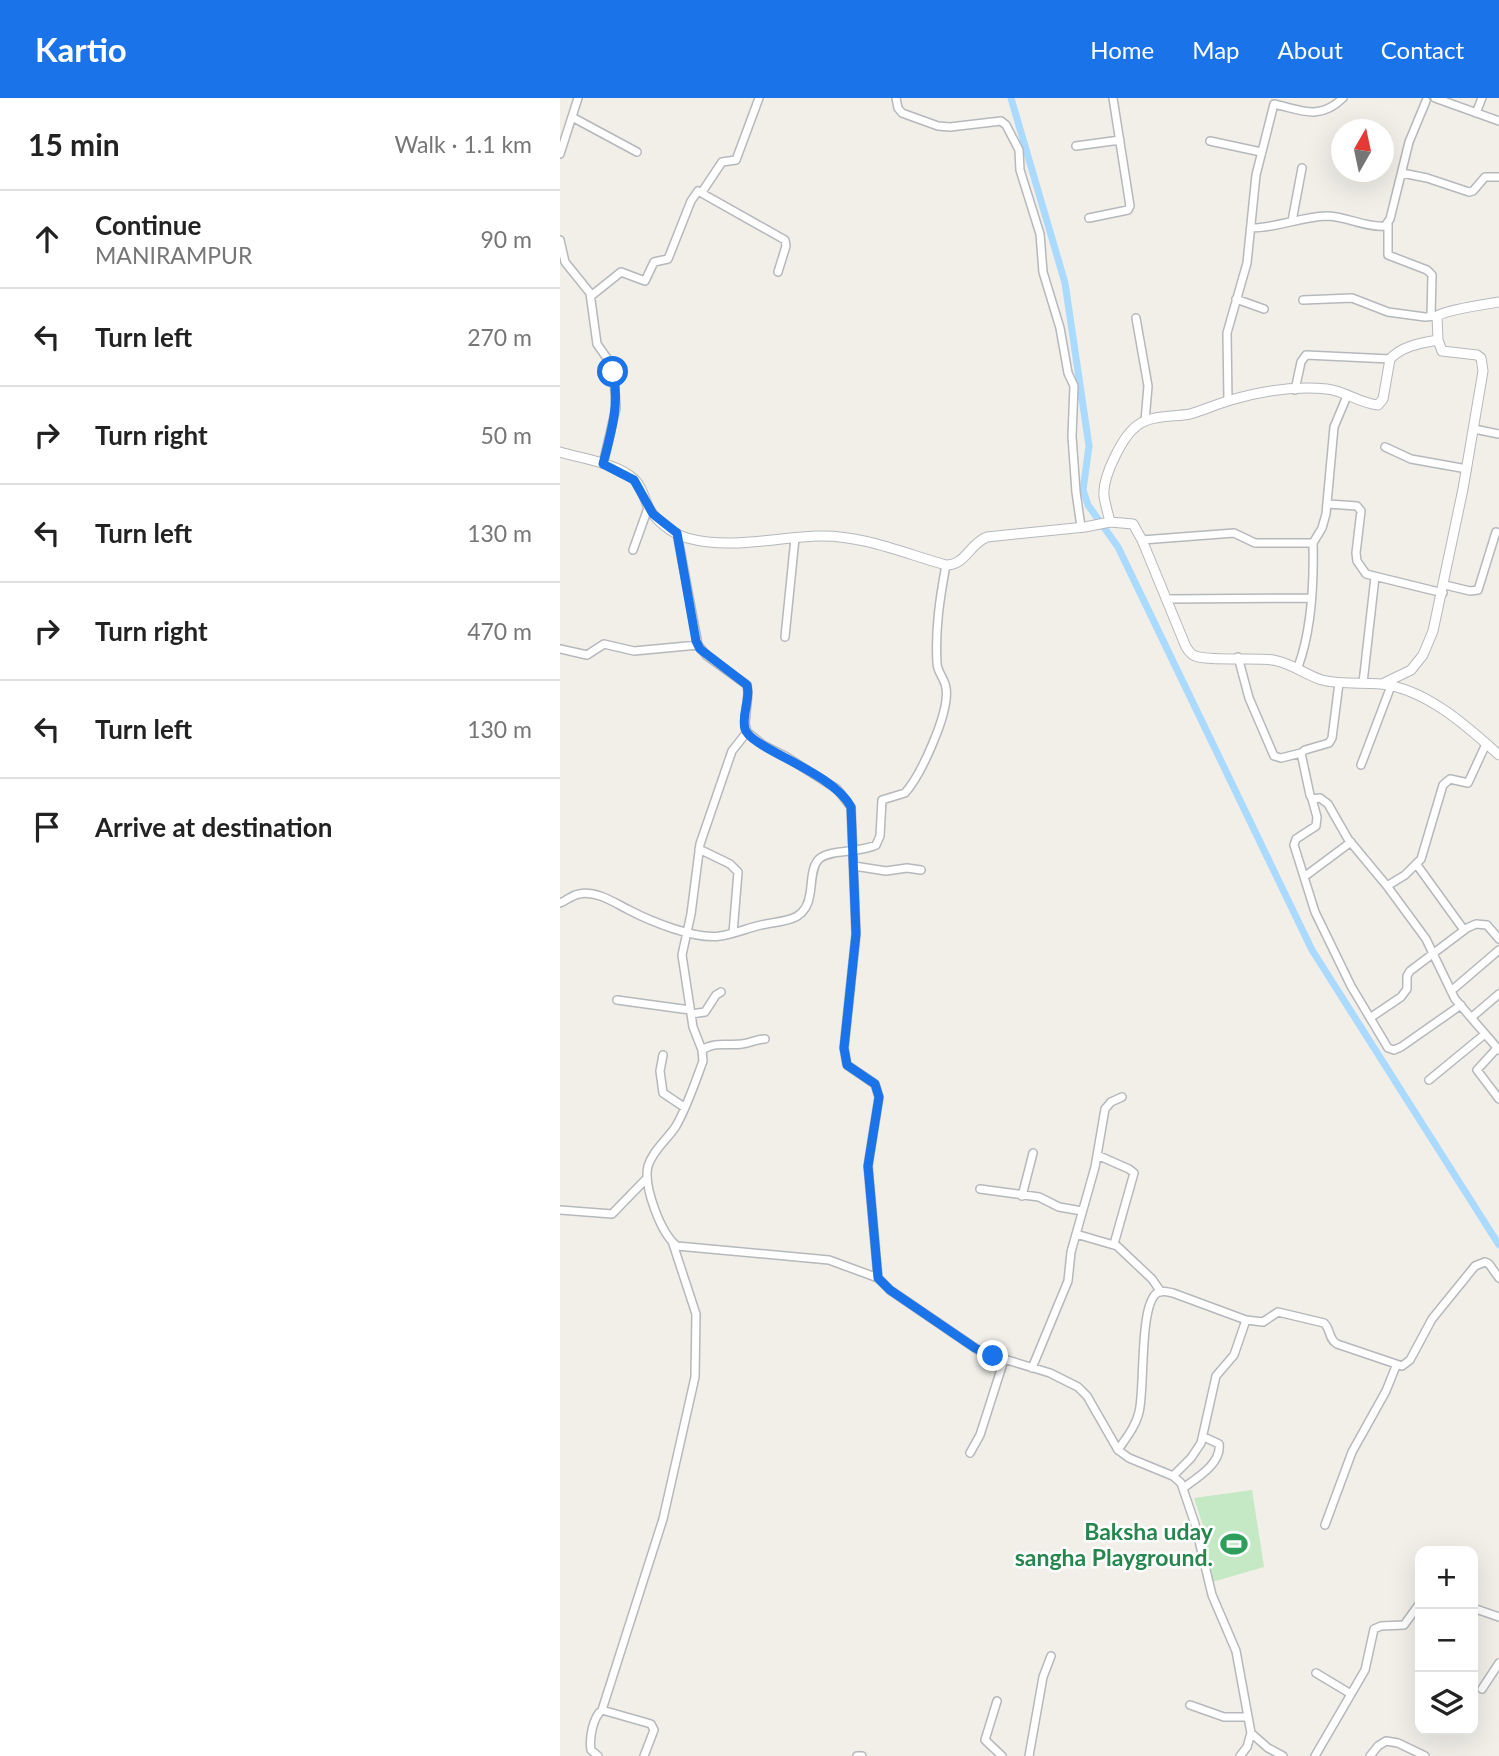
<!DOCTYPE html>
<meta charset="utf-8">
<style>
body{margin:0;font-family:Lato,sans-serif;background:#f6f6f6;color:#222}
.controls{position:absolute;right:21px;bottom:21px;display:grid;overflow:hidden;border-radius:14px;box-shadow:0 7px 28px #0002}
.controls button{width:63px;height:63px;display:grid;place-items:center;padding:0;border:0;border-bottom:2px solid #e0e0e0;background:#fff;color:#222;font:35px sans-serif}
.compass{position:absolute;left:771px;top:21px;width:63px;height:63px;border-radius:50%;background:#fff;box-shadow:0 7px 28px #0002;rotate:9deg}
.stop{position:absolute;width:21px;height:21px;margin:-16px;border:5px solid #1a73e8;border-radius:50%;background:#fff}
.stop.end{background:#1a73e8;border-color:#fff;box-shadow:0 2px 7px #0008}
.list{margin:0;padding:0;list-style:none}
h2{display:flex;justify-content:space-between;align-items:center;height:91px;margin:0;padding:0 28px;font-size:30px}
h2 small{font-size:23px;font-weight:400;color:#767676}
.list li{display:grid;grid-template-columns:46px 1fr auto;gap:21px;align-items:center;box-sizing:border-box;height:98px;padding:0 28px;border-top:2px solid #e0e0e0}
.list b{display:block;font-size:26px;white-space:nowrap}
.list p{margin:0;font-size:23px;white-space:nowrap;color:#767676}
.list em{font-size:23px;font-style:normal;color:#767676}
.icon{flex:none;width:38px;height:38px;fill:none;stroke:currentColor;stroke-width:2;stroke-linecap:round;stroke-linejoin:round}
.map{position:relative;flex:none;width:939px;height:1658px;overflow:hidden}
header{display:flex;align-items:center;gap:42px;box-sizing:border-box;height:98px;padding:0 35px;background:#1a73e8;color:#fff}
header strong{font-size:33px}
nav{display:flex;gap:38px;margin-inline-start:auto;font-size:24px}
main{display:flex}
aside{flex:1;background:#fff}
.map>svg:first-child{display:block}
.green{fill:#c5e8c5}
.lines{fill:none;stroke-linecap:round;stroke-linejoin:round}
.canal{stroke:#aadaff;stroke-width:7}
.minor-casing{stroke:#b5b8bc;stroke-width:10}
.tertiary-casing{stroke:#b5b8bc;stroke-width:11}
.minor{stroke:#fff;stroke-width:7}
.tertiary{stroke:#fff;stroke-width:9}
.route{stroke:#1a73e8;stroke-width:9}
.labels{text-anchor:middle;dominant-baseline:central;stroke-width:5;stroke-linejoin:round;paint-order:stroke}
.leisure-label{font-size:23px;font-weight:bold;fill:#27864d;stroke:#fff;text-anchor:end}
</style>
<header>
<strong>Kartio</strong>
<nav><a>Home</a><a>Map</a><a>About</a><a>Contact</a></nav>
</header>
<main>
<aside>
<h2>15 min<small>Walk · 1.1 km</small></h2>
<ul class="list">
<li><svg class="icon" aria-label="ahead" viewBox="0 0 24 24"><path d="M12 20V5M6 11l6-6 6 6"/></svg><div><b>Continue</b><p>MANIRAMPUR</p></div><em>90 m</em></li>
<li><svg class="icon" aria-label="left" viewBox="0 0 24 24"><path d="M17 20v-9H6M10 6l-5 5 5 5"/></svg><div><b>Turn left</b></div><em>270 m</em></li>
<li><svg class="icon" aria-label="right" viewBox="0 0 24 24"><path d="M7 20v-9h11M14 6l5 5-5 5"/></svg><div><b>Turn right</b></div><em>50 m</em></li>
<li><svg class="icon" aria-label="left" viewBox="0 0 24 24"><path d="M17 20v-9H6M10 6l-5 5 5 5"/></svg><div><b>Turn left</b></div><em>130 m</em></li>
<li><svg class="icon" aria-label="right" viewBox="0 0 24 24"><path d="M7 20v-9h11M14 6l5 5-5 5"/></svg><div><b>Turn right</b></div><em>470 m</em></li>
<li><svg class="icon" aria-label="left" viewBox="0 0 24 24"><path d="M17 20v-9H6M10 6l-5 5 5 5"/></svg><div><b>Turn left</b></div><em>130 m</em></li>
<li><svg class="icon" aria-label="arrive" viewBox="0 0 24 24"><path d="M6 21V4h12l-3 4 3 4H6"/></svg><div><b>Arrive at destination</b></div></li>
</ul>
</aside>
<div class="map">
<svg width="939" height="1658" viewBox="0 0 939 1658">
<rect width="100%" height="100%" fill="#f1efe8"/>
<path class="green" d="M692,1392L704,1469L652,1484L643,1428L634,1400Z"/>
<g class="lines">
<path class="canal" d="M451,0L505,185L529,348L523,392L528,407L558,449L752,852L939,1147"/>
<defs>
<path id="minor" d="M336,0L338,10L342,15L378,28L390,29L441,23L446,27L459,52L460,72L480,136L483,174L500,230L508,275L514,288L512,338L516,394L521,429
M875,0L939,23
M916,15L922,0
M12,19L77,54
M650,43L701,54
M516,48L560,42
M0,56L18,0
M842,75L867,80L909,94L913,93L925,79H939
M142,94L162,64L176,62L199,0
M529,120L568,112L570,108L553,0
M732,123L742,70
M828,126V157L867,172L872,177L871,218
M691,130C717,130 740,119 766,118C786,118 806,130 825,128L830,121L849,44L866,3
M0,142L5,164L30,195L37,246L49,263L54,278L56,310L43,366
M31,198L61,174L85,183L94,164L108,161L131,103L138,93L225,142L226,148L218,174
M676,201L704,211
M743,202L792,200L828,214L865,219L877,218
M576,220L588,288L585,323
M735,292L741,264L746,257L830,261
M668,303L667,235L687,165L696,77L714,6C742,12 759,23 783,0
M914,331L939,336
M825,349L851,361L907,371
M768,406L797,408L801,413L796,455L797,463L806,476L883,495
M117,435L138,547L147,558L187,587L188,595L185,625L187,634L203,647L225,658L277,691L291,709L296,836L284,950L287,967L315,986L319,999L308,1068L318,1180L330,1192L421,1254L490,1275L518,1289L527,1298L558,1352L569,1360L613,1378L621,1385L635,1426L652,1497L676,1553L691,1635L687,1649L680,1658
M582,442L674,435L695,445H753L762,430L766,416L774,329L787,298
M73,452L88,410
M885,487L910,493L918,492L936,434
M607,501L751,500
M225,539L235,440
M0,551L27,557L44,546L74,553L138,547
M678,559L689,600L714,658L721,660L741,655
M738,569C752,531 754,486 753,445
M779,585L772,640L769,645L745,652L741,655L750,697L752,701L760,700L768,706L788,741L827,788L866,841L895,901L939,952
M803,585L815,479
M187,634L172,653L140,746L131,816L122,857L133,929L142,952L143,963C135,985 127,1009 116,1028C107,1042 93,1052 88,1068C83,1088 101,1136 117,1148L269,1162L318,1180
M801,667L831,588
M752,701L757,719L756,728L736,741L734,747L755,814L791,888L828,950L834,952L841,949L901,907
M139,751L170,766L178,774L173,835
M857,767L904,832
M294,768L326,773L347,770L361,772
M744,779L791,744
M827,788L845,777L861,761L883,687L890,681L908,685L926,646
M0,805C6,803 12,797 19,796C36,792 55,805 69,812C90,823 136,842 160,838C174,836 188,830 201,827C223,822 246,825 250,796C252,785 251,769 259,761C270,751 300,755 316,747L320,738L322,702L345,695C361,677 390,614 386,590C385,581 377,574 377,565C375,531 380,499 386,467
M891,893L939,852
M57,902L130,912
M131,916L145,914L156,897L161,894
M912,919L939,896
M810,920L841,899L847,891V878L850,873L907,830L916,826L927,827L939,841
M937,950L917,972L939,1001
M142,952C156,943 167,948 182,946C191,945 196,941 205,941
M103,957L100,973L103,995L124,1009
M869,982L925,936
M537,1057L569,1071L574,1075L554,1146
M420,1091L479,1099L499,1109L522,1113
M462,1098L473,1055
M0,1112L52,1116L87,1080
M516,1136L557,1148L592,1181L601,1194
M472,1270L508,1183L511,1154L535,1069L545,1011L551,1004L562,999
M558,1352C566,1340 576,1328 579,1314C585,1292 579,1207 597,1195C602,1192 608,1194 613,1195L686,1222L703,1224L718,1214L764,1225C771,1231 768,1241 777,1246L842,1268L850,1262L872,1221L915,1168L925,1164L929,1166L939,1180
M410,1355L420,1337L444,1262
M613,1378L631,1360L641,1345L656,1278L674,1257L686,1222
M623,1390C637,1380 662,1365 659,1346L644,1339
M765,1427L792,1354L826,1293L836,1268
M913,1510L939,1519
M756,1575L791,1596
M922,1591L939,1565
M437,1603L425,1642L442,1658
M630,1607L664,1619H688
M42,1612L103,1421L135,1279L136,1216L113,1146
M691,1635L708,1650L723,1658
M38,1658L31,1652C29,1640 33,1619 42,1612L91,1626L94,1632L84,1658
M297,1658H302
M469,1658L483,1579L491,1558
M755,1658L805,1572L814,1531L821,1528L844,1527L860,1505
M810,1658L818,1648L826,1643L838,1645L865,1658"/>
<path id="tertiary" d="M0,354C23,361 57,365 75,382C81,388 84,398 87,406C93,421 111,435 127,440C172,452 216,439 260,438C302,437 346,456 386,467C406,467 409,446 427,439L525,429L550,424L573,426L582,442L626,549C628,552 630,555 633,557C645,564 695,559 713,562C732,565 745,577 762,582C782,587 802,584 821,586C866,591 907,628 939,657
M550,424C548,415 545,406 544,398C542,379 563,337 578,327C591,317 615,319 630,316C644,312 657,306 671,302C701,293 736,288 767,291C785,293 799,305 818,307L823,301L830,261C842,248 861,245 878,242
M822,586L851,572L863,557L873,533L903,391L923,273L921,260L917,257L882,253L878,242L877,218C886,212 926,206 939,204"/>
</defs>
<use href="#minor" class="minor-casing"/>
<use href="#tertiary" class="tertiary-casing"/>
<use href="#minor" class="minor"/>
<use href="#tertiary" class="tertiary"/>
</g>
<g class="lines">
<path class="route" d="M53,274C60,306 51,335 43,366L74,382L93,416L117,435L136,543L140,551L187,587C191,601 181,617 185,631C191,651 272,673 291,709L296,836L284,950L287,967L315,986L319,999L308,1068L318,1180L330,1192L415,1250L433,1258"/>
</g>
<defs>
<symbol id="stadium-bare" viewBox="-9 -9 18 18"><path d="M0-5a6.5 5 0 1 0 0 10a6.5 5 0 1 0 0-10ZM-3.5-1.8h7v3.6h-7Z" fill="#2e9e5b" stroke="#fff" stroke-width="2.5" paint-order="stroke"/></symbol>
</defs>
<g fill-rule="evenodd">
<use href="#stadium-bare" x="655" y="1427" width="38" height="38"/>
</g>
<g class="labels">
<g class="leisure-label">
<text x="653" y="1433">Baksha uday<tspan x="653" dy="26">sangha Playground.</tspan></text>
</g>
</g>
</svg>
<div class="controls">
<button>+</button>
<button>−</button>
<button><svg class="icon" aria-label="layers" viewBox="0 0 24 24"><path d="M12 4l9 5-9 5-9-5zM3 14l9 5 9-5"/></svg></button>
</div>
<svg class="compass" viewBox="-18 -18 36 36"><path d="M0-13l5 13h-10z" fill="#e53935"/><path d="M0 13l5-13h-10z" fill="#767676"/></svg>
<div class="stop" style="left:53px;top:274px"></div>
<div class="stop end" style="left:433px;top:1258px"></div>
</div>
</main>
